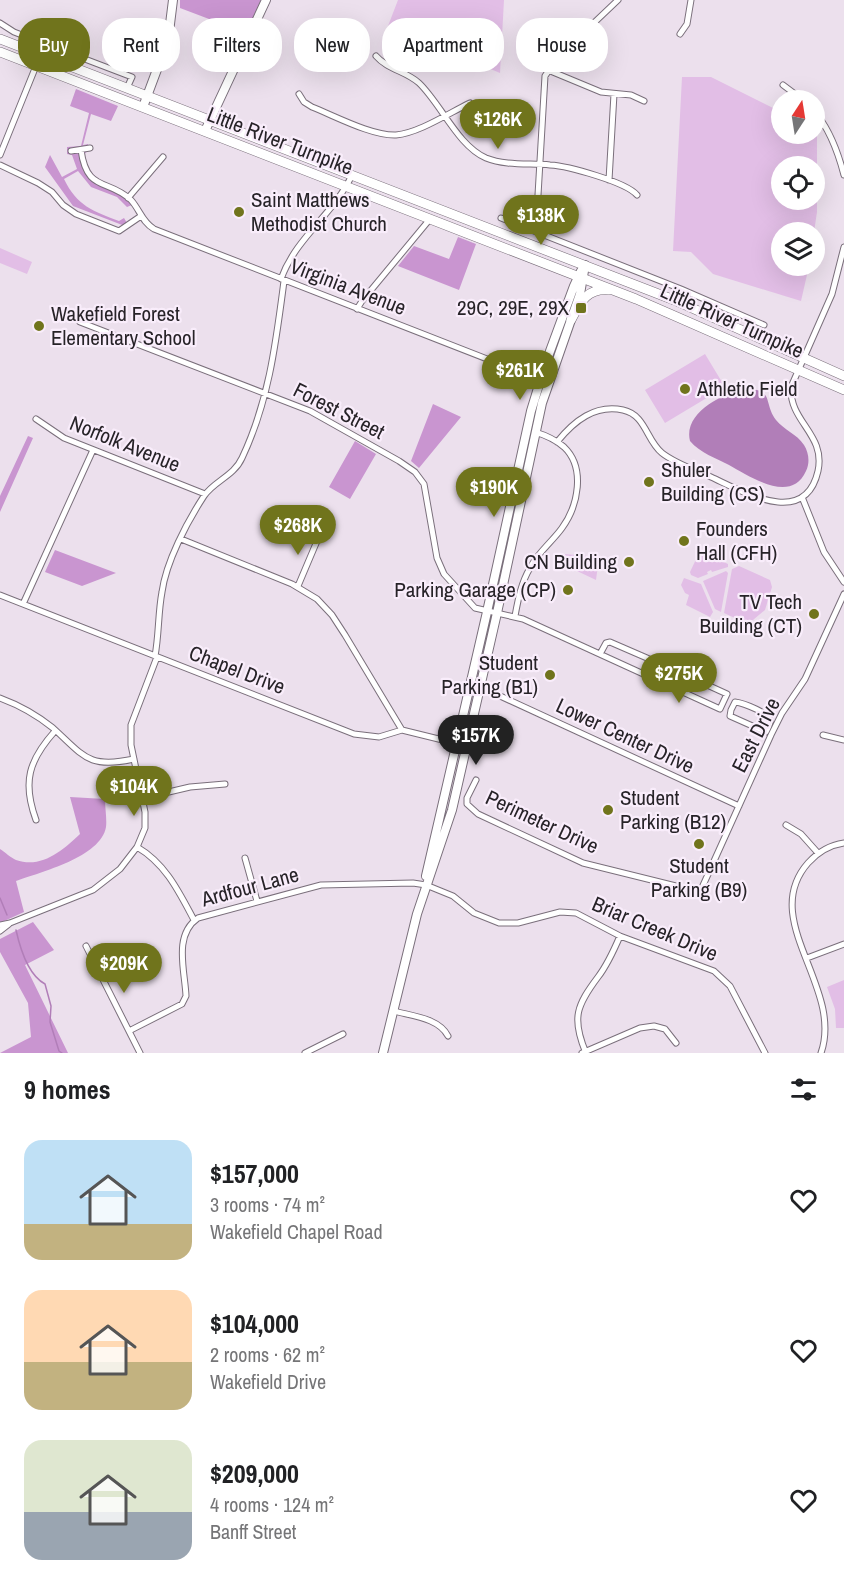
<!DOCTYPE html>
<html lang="en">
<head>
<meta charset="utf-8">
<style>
	:root { --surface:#fff; --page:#f2f2f2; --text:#202124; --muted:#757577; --accent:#70741c }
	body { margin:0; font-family:"Archivo Narrow",sans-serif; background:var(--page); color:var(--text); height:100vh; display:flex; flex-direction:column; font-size:22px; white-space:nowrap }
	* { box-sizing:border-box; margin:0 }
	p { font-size:20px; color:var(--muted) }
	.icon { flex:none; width:33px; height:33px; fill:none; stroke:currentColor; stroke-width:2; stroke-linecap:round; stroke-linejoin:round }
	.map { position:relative; height:1053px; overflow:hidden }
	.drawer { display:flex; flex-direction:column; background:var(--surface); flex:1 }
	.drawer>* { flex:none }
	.banner { position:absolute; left:18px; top:18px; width:808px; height:54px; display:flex; gap:12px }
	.needle { width:39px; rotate:12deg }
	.controls { position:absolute; left:771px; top:90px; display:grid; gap:12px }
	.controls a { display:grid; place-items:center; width:54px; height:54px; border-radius:50%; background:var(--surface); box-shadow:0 6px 24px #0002; font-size:30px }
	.price { position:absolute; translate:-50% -51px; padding:0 14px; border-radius:21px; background:var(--accent); color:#fff; font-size:20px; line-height:39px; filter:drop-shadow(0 2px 3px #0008) }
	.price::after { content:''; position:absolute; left:50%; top:36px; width:18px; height:14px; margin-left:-9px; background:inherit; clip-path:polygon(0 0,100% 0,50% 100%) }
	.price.active { background:#222; color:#fff }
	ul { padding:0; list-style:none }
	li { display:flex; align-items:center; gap:18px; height:150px; padding:0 24px }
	li span { display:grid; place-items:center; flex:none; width:168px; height:120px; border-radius:18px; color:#555 }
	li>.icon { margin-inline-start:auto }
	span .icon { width:72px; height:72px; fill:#fffc; stroke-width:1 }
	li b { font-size:26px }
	h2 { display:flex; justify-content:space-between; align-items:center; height:72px; padding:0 24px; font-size:26px }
	.chip { padding:0 21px; border-radius:24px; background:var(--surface); box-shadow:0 6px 24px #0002; font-size:21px; line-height:54px }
	.chip.active { background:var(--accent); color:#fff }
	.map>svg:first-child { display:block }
</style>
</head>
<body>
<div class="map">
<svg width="844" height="1053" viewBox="0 0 844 1053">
	<rect width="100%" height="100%" fill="#ece0ed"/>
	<path fill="#e2bee6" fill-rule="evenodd" d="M398 0H504L500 73 388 26Z
		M682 77H711L781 112 782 134H814L815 128 817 129V212L814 232H782V266H809L801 301 713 274 691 252 673 251ZM782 166H814V200H782Z
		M0 248 32 262 27 274 0 263Z
		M705 354 725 387 665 423 645 390Z
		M700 551 728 564V567L712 572 711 570 707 572 708 574 698 578 691 575 690 572Z
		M564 554 599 557 596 580 558 562 561 556Z
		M739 566 770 580 772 587 765 610 753 620H739L724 613 732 569Z
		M726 571 728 573 721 612 715 609 703 581Z
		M684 578 701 584 713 612 710 617 686 605 689 595 685 593 681 585Z
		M844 980V1028H836L835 1009 827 987Z"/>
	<path fill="#c995d0" d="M180 0H261L246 33 180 8Z
		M76 89 118 106 111 121 91 114 83 145 88 144 89 150 83 155C95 192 115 177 137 203L127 207 117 197 91 187 78 171 64 179C77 206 93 211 119 221L124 218 130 228 73 206 45 167 50 155 62 177 77 169 72 155 67 154V147L81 146 89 113 70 106Z
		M458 237 476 244 459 290 398 266 414 246 449 259Z
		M433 404 461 417 419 468 411 461Z
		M28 436 33 438 0 512V496Z
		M355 441 376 454 350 499 329 487Z
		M55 550 116 573 82 586 45 572Z
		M70 797 105 799C105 808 107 819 106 827 101 857 41 872 16 881L24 912 0 923V849C5 852 11 858 16 860 42 869 63 850 80 834Z
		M33 922 54 950 25 965 68 1053H0L31 1037 28 1003 0 952V939Z"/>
	<path fill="#b17eb8" d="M744 389C775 388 763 403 776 420 784 430 797 434 804 445 809 453 810 463 806 471 791 505 749 476 729 465 716 458 700 453 690 441 683 413 722 394 744 389Z"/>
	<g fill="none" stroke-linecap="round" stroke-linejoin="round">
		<path stroke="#b17eb8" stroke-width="1.5" d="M0 898 7 915
			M16 930C20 948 28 975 45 984L51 1006 50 1022 59 1051 62 1053"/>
		<defs>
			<path id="street" d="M0 23 14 32 132 77 127 88
				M680 34 687 24 691 0
				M376 56C388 70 406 71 419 83 441 104 458 146 486 158 506 166 530 163 550 165 568 166 626 182 637 195
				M548 70 601 92 631 95 644 101
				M783 85 803 100
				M299 94 304 102 312 107C335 116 372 136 396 135 419 133 449 113 470 103
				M814 111C830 129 838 152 844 175
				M81 150C87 193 108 178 131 200 140 210 142 222 154 229L541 380
				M71 151 90 148
				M0 155 36 66
				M0 165 38 183 52 192 63 205 76 214 119 231 141 216
				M609 180 614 94
				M128 198 163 157
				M501 218 681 289 764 325
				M531 230 537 212 545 76 558 57 618 0
				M281 279C296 237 334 214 352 175
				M357 309 362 301 430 219
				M80 322 310 411 399 461 415 472 424 484 437 558 444 574 475 608 523 619 720 709 727 694 670 668
				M36 419 64 438 205 494
				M557 442C574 421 595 404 623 410 646 415 646 440 662 453 676 464 695 470 711 477 742 491 805 529 818 471 826 434 789 422 791 387L832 294 844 247
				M802 497 824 552 844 582
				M181 539 292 584 317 599 332 615 345 635 402 730
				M298 586 320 534
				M0 595 354 734 379 737 402 730 467 746
				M23 604 93 450
				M515 616C518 600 521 583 530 568 538 552 552 542 562 528 578 506 586 468 564 447 556 440 545 435 535 432
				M600 654 606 643 610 642 670 668 665 679 659 681
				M155 656C159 635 158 613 162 592 166 562 187 522 204 496 214 481 234 476 242 458 269 401 276 342 284 281
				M498 695 739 806
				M0 698C19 705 37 715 53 728 84 756 88 769 134 759
				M735 702C743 703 771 713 770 722 770 724 767 730 766 732L730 716 731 710Z
				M823 735 844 740
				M476 780 467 798V804L478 814 583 863 700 892 771 735 782 713 805 679 844 594
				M143 798 190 787 225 784
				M36 820C22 782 29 760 55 731
				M786 825 801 834 818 853
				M137 847C166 864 179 892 194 920
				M245 858 257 901
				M0 925 10 923 93 890 120 869 137 847 145 828V812L131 745V725L157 657
				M0 931 9 924
				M86 946 140 1053
				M807 958 844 944
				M394 1011C412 1016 439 1018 448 1036
				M129 1031 182 1004 186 996C185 971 173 935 198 918L321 885 413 883 426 885 453 896 474 913 499 923H518L560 912 576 913 620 936 714 971 730 986 765 1053
				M305 1053 343 1034
				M582 1053 640 1028 654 1026 665 1029 676 1043
				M586 1053C571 1018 577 1005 598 977 608 964 614 950 620 936
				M821 1053C844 987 758 920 808 863 818 852 830 845 844 843"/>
			<path id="secondary" d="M143 107 168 40 173 0
				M205 131 266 0
				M426 876 487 612 531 411 546 362 574 286 581 271
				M383 1053 417 914 452 810 497 613 542 403 580 294 585 265"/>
			<path id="primary" d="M0 39 674 300 844 376
				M0 52 636 299 844 390
				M571 320C580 303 586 288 609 290"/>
		</defs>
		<use href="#street" stroke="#7a6f7b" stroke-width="7"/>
		<use href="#secondary" stroke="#7a6f7b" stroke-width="10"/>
		<use href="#primary" stroke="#7a6f7b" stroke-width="10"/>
		<use href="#street" stroke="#fff" stroke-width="5"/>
		<use href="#secondary" stroke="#fff" stroke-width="8"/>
		<use href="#primary" stroke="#fff" stroke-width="9"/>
	</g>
	<g fill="#70741c" stroke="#f9edfb" stroke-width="2">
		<circle cx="239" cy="212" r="6"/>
		<rect x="575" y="302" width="12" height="12" rx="3"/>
		<circle cx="39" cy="326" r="6"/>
		<circle cx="685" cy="389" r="6"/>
		<circle cx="649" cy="482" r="6"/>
		<circle cx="684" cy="541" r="6"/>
		<circle cx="629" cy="562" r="6"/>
		<circle cx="568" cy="590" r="6"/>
		<circle cx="814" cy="614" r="6"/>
		<circle cx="550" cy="675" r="6"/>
		<circle cx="608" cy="810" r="6"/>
		<circle cx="699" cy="844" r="6"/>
	</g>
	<g text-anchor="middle" stroke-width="4.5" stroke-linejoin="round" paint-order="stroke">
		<g font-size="21" fill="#272328" stroke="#f9edfb">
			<text transform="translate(280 141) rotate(21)" y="7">Little River Turnpike</text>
			<text transform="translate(348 287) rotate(21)" y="7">Virginia Avenue</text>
			<text transform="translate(732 321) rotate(24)" y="7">Little River Turnpike</text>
			<text transform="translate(339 411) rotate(27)" y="7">Forest Street</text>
			<text transform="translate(125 444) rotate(22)" y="7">Norfolk Avenue</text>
			<text transform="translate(237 670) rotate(21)" y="7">Chapel Drive</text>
			<text transform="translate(756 735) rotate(-63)" y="7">East Drive</text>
			<text transform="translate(625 736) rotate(25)" y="7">Lower Center Drive</text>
			<text transform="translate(542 822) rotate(25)" y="7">Perimeter Drive</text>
			<text transform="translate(250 887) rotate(-15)" y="7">Ardfour Lane</text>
			<text transform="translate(655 929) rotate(23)" y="7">Briar Creek Drive</text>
		</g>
		<g font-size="21" fill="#272328" stroke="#f9edfb" text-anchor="start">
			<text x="251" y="207">Saint Matthews<tspan x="251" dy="24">Methodist Church</tspan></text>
			<text x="569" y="315" text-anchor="end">29C, 29E, 29X</text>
			<text x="51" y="321">Wakefield Forest<tspan x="51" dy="24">Elementary School</tspan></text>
			<text x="697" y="396">Athletic Field</text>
			<text x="661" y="477">Shuler<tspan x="661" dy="24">Building (CS)</tspan></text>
			<text x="696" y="536">Founders<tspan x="696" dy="24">Hall (CFH)</tspan></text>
			<text x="617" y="569" text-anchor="end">CN Building</text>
			<text x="556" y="597" text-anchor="end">Parking Garage (CP)</text>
			<text x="802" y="609" text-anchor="end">TV Tech<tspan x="802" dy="24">Building (CT)</tspan></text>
			<text x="538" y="670" text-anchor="end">Student<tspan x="538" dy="24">Parking (B1)</tspan></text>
			<text x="620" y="805">Student<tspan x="620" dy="24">Parking (B12)</tspan></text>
			<text x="699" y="873" text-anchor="middle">Student<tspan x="699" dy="24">Parking (B9)</tspan></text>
		</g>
	</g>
</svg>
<div class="controls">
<a><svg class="needle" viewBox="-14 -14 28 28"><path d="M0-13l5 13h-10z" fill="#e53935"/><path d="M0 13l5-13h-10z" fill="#757577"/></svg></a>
<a><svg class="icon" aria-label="locate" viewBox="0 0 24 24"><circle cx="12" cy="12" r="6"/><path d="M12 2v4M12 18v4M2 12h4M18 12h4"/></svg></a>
<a><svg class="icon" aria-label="layers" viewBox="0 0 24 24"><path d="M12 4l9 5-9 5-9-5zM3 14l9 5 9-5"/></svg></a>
</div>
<b class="price" style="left:498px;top:150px">$126K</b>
<b class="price" style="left:541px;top:246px">$138K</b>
<b class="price" style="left:520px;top:401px">$261K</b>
<b class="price" style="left:494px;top:518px">$190K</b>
<b class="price" style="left:298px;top:556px">$268K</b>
<b class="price" style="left:679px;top:704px">$275K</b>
<b class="price active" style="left:476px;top:766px">$157K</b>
<b class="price" style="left:134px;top:817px">$104K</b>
<b class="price" style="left:124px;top:994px">$209K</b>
<div class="banner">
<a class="chip active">Buy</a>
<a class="chip">Rent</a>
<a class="chip">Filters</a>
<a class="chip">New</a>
<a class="chip">Apartment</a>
<a class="chip">House</a>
</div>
</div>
<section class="drawer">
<h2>9 homes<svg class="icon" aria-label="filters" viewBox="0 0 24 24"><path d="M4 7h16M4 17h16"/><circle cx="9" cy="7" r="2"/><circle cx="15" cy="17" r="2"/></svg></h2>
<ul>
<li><span style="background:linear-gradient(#bfe0f5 70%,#c2b280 0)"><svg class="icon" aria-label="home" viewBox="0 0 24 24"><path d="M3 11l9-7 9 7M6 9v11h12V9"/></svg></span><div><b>$157,000</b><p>3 rooms · 74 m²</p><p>Wakefield Chapel Road</p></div><svg class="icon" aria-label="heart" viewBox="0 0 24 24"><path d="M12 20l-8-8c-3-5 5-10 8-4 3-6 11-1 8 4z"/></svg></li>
<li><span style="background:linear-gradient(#ffd9b3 60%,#c2b280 0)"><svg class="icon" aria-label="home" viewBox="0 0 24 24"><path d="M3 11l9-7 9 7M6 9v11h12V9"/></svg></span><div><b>$104,000</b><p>2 rooms · 62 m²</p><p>Wakefield Drive</p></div><svg class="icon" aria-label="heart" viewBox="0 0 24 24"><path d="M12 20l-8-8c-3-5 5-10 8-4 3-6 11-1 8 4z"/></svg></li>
<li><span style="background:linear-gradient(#dfe7d0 60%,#9aa5b1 0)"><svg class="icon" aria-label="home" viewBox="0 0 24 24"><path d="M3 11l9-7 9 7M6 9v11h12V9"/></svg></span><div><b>$209,000</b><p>4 rooms · 124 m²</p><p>Banff Street</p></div><svg class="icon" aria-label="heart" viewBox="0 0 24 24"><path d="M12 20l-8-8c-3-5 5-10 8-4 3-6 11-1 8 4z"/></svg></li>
</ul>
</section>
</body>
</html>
